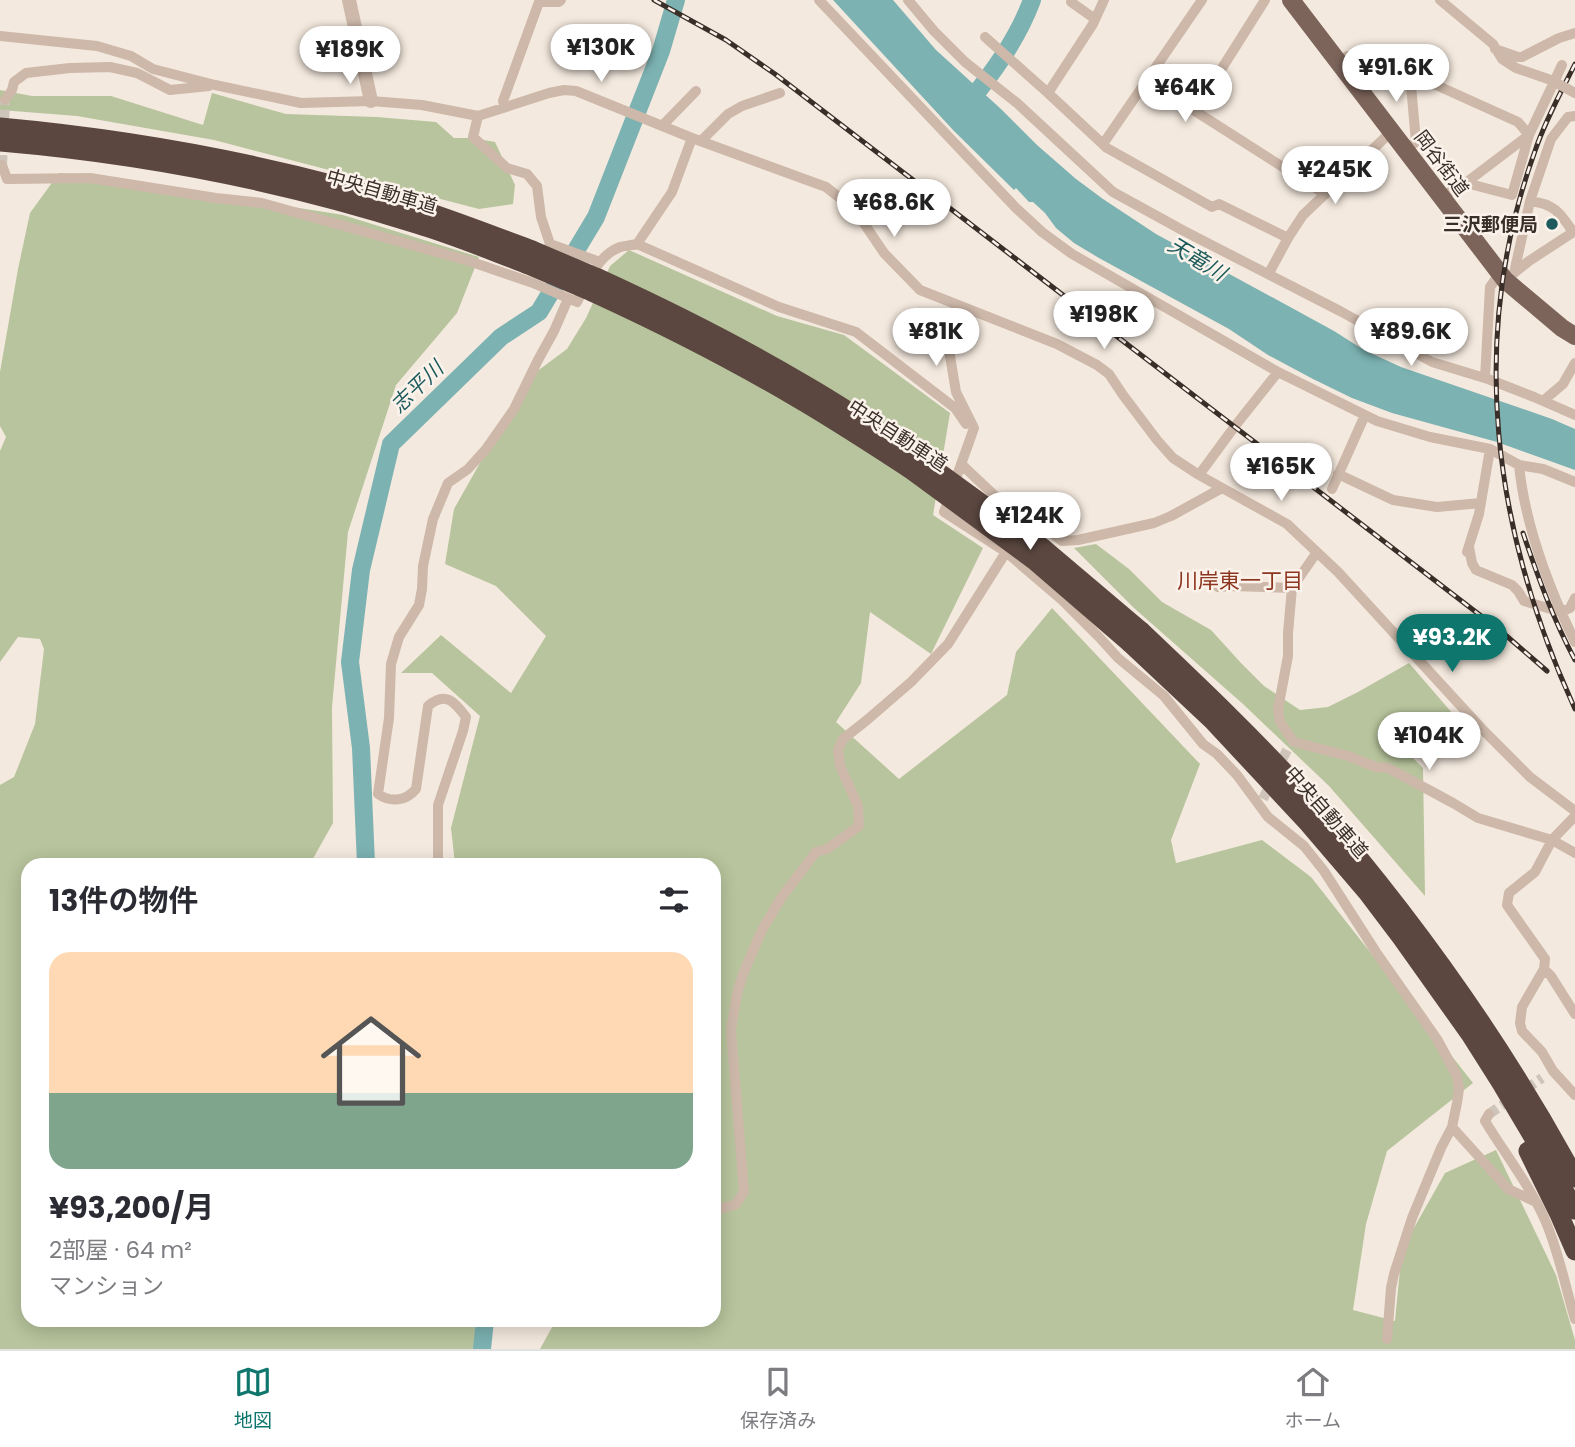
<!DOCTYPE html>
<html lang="ja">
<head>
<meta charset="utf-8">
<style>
	:root { --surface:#fff; --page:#f7f7f7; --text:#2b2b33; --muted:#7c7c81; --line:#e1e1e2; --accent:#0f766e }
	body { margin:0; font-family:Poppins,"Noto Sans JP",sans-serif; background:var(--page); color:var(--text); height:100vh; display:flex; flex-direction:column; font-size:26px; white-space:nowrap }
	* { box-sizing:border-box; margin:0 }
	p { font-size:23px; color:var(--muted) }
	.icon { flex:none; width:38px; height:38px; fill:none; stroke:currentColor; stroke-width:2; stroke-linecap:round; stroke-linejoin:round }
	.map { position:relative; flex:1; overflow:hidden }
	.side { position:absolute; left:21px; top:858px; width:700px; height:469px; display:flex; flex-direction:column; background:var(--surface); border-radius:21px; box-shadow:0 4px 18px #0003 }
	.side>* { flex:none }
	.price { position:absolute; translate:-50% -60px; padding:0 16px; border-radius:24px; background:#fff; color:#222; font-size:23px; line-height:46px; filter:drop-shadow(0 2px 4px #0008) }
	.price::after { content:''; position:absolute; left:50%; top:42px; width:21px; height:16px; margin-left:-10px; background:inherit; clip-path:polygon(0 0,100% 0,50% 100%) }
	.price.on { background:var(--accent); color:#fff }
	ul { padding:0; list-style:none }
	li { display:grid; align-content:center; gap:14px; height:371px; padding:0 28px }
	li span { display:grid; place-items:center; height:217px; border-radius:21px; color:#555 }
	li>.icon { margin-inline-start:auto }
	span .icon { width:126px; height:126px; fill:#fffc; stroke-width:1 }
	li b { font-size:30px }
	h2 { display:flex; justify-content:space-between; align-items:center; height:84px; padding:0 28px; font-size:30px }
	.menu { display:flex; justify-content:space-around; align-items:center; height:98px; border-top:2px solid var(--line); background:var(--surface); font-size:19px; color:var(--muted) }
	.menu a { display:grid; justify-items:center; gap:4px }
	.menu .on { color:var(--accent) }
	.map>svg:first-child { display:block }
</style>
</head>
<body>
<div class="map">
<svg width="1575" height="1349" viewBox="0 0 1575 1349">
	<rect width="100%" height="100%" fill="#f4e9de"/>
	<path fill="#b8c49d" d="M0 90 32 96H111L203 125 212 93 286 114 377 117 436 122 454 138H472L495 142 515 185 513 204 479 209 214 140 77 116 0 110Z
		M59 173 105 177 343 215 479 257 457 313 396 385 348 532 332 707 333 823 310 864H28V1320H475V1349H0V785L14 777 35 724 44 649 40 639 18 637 0 662V451L6 437 0 426V372L18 269 30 213Z
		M629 250 777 316 844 335 950 413 933 515 983 548 931 654 870 612 861 683 836 722 899 779 1007 695 1016 652 1052 608 1200 764 1171 840 1176 863 1262 840 1311 877 1473 1083 1387 1151 1366 1224 1353 1310 1395 1321 1402 1249 1445 1173 1496 1150 1556 1275 1575 1340V1349H540L556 1320H714V864H455L451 828 480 716 432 673H401L441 635 511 693 546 636 496 586 445 564 454 509 528 378 567 349 586 318 610 266Z
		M1096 544 1129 569 1162 602 1211 630 1241 663 1264 686 1300 710 1328 707 1358 692 1409 663 1459 721 1411 756 1423 768 1425 896 1329 786 1243 704 1134 608 1074 548Z"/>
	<path fill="#7cb2b2" d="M833 0H893L936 50 1001 109 1037 145 1076 179 1103 199 1156 234 1334 331 1364 350 1401 367 1552 419 1575 429V470L1497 442 1392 413 1352 398 1313 379 1268 355 1229 329 1099 258 1074 243 1056 228 1045 213 1033 202H1029L1016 188 1014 190 954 131Z"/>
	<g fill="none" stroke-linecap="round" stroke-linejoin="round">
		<path stroke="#7cb2b2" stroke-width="18" d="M966 106C992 74 1017 40 1032 0
			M366 864 361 748 350 662 361 570 391 444 501 337 539 312 596 217 661 51 676 0
			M482 1349 485 1320"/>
		<path stroke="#cfc4ba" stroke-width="10" stroke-dasharray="10 5" stroke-linecap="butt" d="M2 165 5 100
			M1263 799 1287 750
			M1489 1114 1542 1078"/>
		<path stroke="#cdb8a9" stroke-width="10" d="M819 0 1016 208 1042 232 1072 254 1278 372 1377 421 1430 437 1490 449 1519 465 1543 469 1575 482
			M908 0 934 31 965 62 1017 103 1113 192 1184 231 1340 311 1432 362 1488 379 1534 397 1575 415
			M1104 0 1093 24 1048 93 1107 148 1212 207 1219 204 1288 238
			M1265 0 1195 111 1325 194
			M1440 0 1493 44 1502 59 1516 68 1551 80
			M1071 2 1095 19
			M0 36 97 46 131 56 153 69 215 85 301 103 371 101 422 105 478 116 549 93 564 90 576 91 692 138 826 187 855 210 884 253 920 290 1057 344 1097 365 1109 374 1123 395 1157 440 1173 458 1199 475 1287 524 1338 572 1482 729 1530 777 1575 811
			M985 37 1048 93
			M1495 49 1518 57H1522L1559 38 1575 33
			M1337 62 1348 56 1405 71 1518 122 1529 135 1459 188 1440 196
			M5 100 12 90 14 82 26 73 70 68 110 67 137 73 170 90 209 86
			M505 107 503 101 539 2H559L561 0
			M478 116 473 137 507 168 527 174 537 186 541 217 550 244 544 258
			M662 126 696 91
			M701 141 728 114 742 106 780 93
			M1103 144 1202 0
			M1405 150 1416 142 1411 85 1414 75
			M2 165 7 179 90 178 216 198 262 203 469 261 533 283 577 302C588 282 597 256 620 247 625 246 632 245 637 244L779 307 856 332 955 408 966 424
			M1466 183 1512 195 1529 135 1562 65
			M1530 201 1551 139 1568 117 1575 116
			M550 244 600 262
			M637 244 672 192 692 138
			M1269 273 1288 238 1303 215 1391 132
			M1514 273 1530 201C1555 204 1560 213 1573 232
			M1514 273 1529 261 1575 231
			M957 305 947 338 956 392 974 428 944 512 1006 552 1062 600 1099 637 1118 658 1164 696 1203 744 1217 754 1237 775 1268 817 1304 846 1324 871 1376 952 1437 1039 1457 1076 1459 1089 1457 1103 1452 1127 1441 1148 1412 1218 1394 1274 1391 1288 1387 1339
			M1485 378 1490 287 1500 273
			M1543 401 1563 384 1575 363
			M961 464 995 496 1046 528 1062 541 1078 540 1154 523 1171 516 1222 488
			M1519 465C1525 526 1548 586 1575 642
			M1338 474 1393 500 1437 507 1481 503
			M1199 475 1235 426 1278 372
			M1332 489 1365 415
			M1469 547 1472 563 1476 570 1512 585 1518 591 1524 601 1561 612 1570 608 1575 598
			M1317 552 1292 588 1288 633V656L1278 709 1280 722 1294 742 1348 756 1376 767 1388 768 1453 803 1478 818 1552 840 1575 853
			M1467 552 1479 514 1490 449
			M1218 587 1232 586 1292 588
			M1575 816 1552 840 1535 872 1509 893 1507 905 1545 959 1544 969 1551 976 1575 1014
			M438 864V805L463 731 466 717C454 701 445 691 428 706L416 789C406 801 391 803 378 794L389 718 391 664 399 637 419 605 422 589 423 566 433 519 448 483 468 469 486 449 514 409 538 360 554 331 568 299
			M1544 969 1522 1007 1520 1023 1522 1031 1542 1052 1553 1071 1575 1095
			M1489 1114 1485 1121C1505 1154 1529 1184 1545 1220 1559 1252 1565 1286 1575 1319
			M1452 1127 1508 1189 1536 1202
			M714 1210 735 1205 744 1192 731 1030 737 994 743 974 762 930 781 898 816 852 827 849 859 826 858 806 840 766 838 750 843 739 867 720 911 682 948 644 1006 552"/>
		<path stroke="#cdb8a9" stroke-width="14" d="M349 0 371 101"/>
		<path stroke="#7c645a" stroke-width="18" d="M1291 0 1505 280 1562 328 1575 336"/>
		<path stroke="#5b4740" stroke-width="19" d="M0 127C143 140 285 167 422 210 459 222 495 236 532 250
			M0 142C141 154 281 181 416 224 453 235 489 250 526 264
			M598 278C668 310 736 344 802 383 842 406 881 432 919 458
			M592 292C662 324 731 359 797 398 835 420 873 445 910 469
			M1141 631C1199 686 1257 741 1310 800 1411 916 1502 1043 1575 1178
			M1130 643 1212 720 1308 823 1367 892 1401 937 1470 1034 1501 1083 1555 1174 1575 1210
			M1528 1151 1559 1214 1575 1251"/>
		<defs>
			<path id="rail" d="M654 0 726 40 775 74 1502 632 1547 671
				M1575 64C1561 92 1545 121 1535 151 1467 339 1493 530 1575 709
				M1523 533C1538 577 1553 619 1575 660"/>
		</defs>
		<use href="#rail" stroke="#3a2e29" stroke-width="5"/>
		<use href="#rail" stroke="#fbf3eb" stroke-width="2.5" stroke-dasharray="8" stroke-linecap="butt"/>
		<path stroke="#cdb8a9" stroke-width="10" d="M1551 80 1575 93"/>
		<path stroke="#5b4740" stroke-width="19" d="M532 250 598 278
			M526 264 592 292
			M919 458 1043 548 1141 631
			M910 469 1035 561 1130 643"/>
	</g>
	<circle fill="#1d5b5d" stroke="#fbf3eb" stroke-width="2.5" cx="1552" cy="224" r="7"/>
	<g text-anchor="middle" stroke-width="5" stroke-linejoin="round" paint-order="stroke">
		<g font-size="19" fill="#3a2e29" stroke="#fbf3eb">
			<text transform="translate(1442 163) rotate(53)" y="7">岡谷街道</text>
			<text transform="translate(382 191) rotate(16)" y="7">中央自動車道</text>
			<text transform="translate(898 435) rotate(33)" y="7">中央自動車道</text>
			<text transform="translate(1327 812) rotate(49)" y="7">中央自動車道</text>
		</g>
		<g font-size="19" font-weight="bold" fill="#3a2e29" stroke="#fbf3eb" text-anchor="end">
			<text x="1538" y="231">三沢郵便局</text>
		</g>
		<g font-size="21" font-style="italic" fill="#1d5b5d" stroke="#fbf3eb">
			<text transform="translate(1197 259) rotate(31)" y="7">天竜川</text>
			<text transform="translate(417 387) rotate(-44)" y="7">志平川</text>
		</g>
		<g font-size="21" fill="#8c351f" stroke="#fbf3eb">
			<text x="1240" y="588">川岸東一丁目</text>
		</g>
	</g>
</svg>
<b class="price" style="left:601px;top:84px">¥130K</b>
<b class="price" style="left:350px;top:86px">¥189K</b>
<b class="price" style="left:1396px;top:104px">¥91.6K</b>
<b class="price" style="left:1185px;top:124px">¥64K</b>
<b class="price" style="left:1335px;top:206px">¥245K</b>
<b class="price" style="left:894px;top:239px">¥68.6K</b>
<b class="price" style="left:1104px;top:351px">¥198K</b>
<b class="price" style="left:936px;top:368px">¥81K</b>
<b class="price" style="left:1411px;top:368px">¥89.6K</b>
<b class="price" style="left:1281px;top:503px">¥165K</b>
<b class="price" style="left:1030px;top:552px">¥124K</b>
<b class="price on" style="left:1452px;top:674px">¥93.2K</b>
<b class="price" style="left:1429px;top:772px">¥104K</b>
<section class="side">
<h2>13件の物件<svg class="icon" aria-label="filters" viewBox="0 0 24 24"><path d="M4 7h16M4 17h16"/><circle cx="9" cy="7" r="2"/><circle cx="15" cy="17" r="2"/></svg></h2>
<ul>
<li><span style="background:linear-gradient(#ffd9b3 65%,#7fa58c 0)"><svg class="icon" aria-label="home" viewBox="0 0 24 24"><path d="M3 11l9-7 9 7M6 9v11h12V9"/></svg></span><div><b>¥93,200/月</b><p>2部屋 · 64 m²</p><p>マンション</p></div></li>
</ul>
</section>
</div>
<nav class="menu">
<a class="on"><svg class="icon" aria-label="map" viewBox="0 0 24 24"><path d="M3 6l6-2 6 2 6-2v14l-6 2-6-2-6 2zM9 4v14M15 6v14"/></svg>地図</a>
<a><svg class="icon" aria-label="saved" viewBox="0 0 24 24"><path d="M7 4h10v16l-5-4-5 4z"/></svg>保存済み</a>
<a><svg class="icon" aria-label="home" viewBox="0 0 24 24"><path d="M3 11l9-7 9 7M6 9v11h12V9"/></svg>ホーム</a>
</nav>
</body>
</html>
